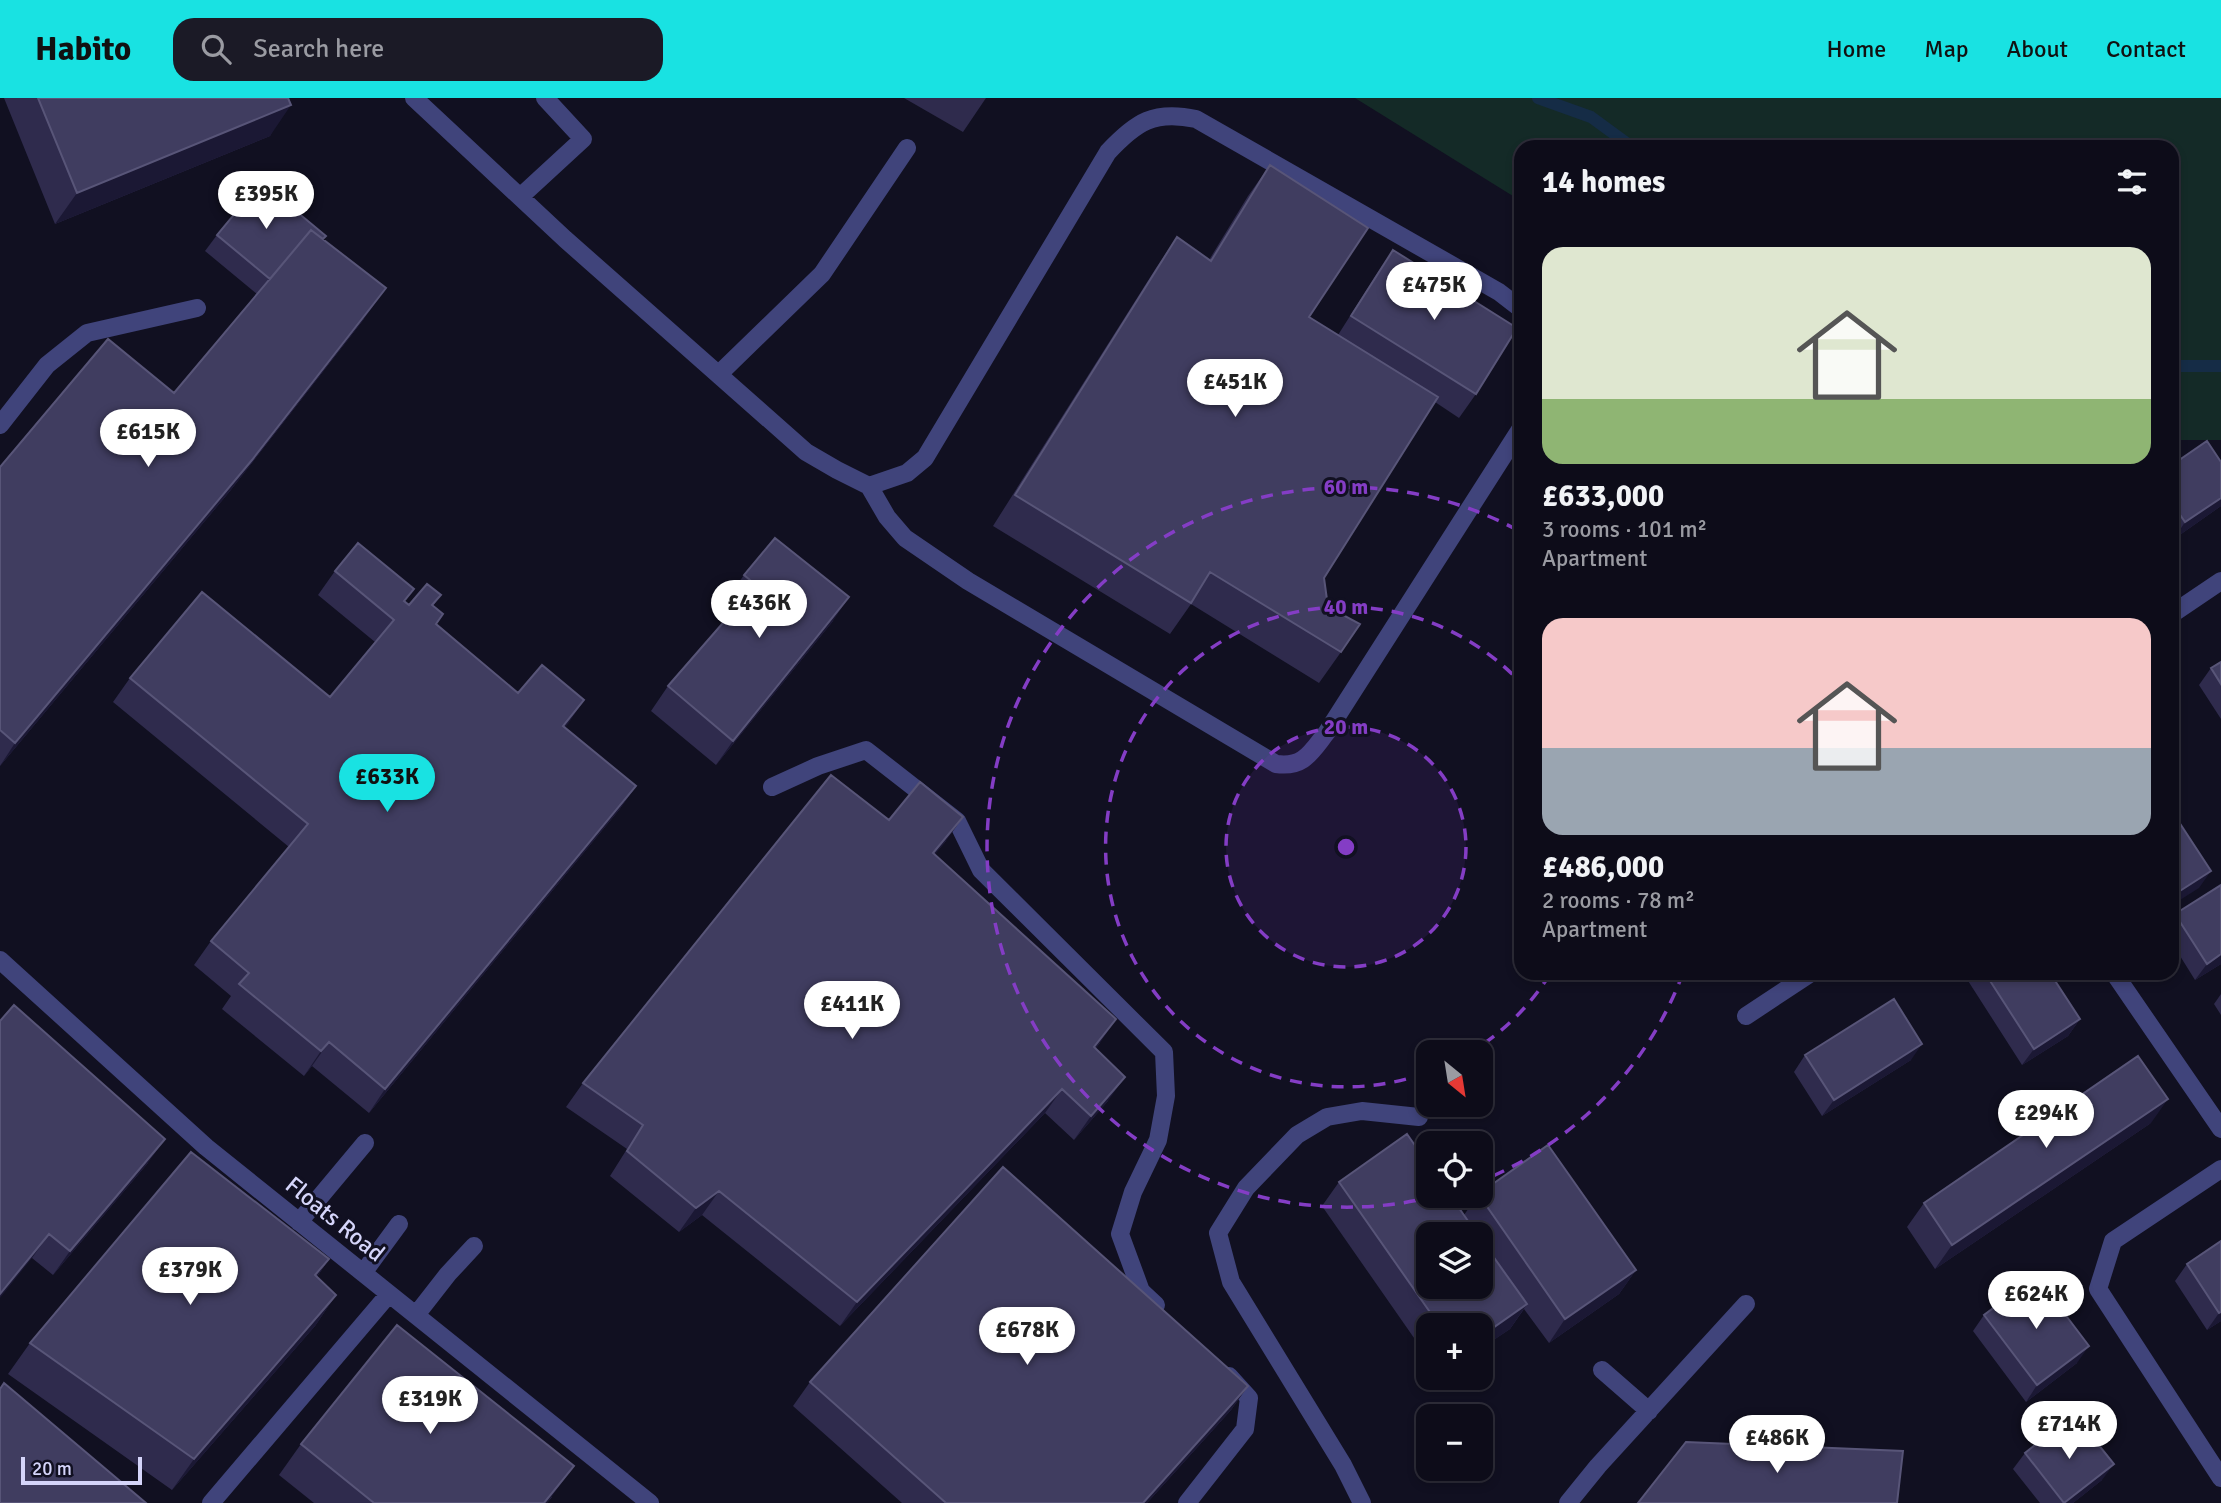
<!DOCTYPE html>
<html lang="en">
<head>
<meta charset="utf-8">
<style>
	:root { --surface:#0d0c19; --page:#1b1a26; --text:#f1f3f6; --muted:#9a9ba2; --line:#2d2c38; --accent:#19e2e2 }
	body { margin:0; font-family:Signika,sans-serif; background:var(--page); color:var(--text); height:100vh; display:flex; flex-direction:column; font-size:26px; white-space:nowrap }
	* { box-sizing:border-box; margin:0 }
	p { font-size:23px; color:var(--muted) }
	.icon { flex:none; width:38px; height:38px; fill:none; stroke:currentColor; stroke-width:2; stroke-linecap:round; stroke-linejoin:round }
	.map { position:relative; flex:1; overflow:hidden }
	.drawer { position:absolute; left:1514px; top:42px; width:665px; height:840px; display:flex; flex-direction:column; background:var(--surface); border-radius:21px; box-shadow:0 4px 10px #0003,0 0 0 2px var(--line) }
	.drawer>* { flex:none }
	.needle { width:46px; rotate:150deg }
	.controls { position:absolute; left:1416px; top:942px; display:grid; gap:14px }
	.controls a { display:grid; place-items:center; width:77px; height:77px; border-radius:14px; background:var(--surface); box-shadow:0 4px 10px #0003,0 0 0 2px var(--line); font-size:35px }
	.scale { position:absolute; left:21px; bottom:18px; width:121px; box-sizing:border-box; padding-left:7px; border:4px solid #d5d5fa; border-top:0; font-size:19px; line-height:24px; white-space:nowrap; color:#d5d5fa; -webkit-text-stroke:5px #111021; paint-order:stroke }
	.price { position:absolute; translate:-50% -60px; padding:0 16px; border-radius:24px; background:#fff; color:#222; font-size:23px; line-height:46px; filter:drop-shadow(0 2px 4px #0008) }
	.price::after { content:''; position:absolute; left:50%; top:42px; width:21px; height:16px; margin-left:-10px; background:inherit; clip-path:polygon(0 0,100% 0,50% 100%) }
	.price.current { background:var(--accent); color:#111 }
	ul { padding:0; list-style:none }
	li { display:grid; align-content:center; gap:14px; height:371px; padding:0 28px }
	li span { display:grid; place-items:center; height:217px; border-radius:21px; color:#555 }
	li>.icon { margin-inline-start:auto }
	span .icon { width:126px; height:126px; fill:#fffc; stroke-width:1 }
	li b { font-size:30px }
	h2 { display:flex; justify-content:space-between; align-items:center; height:84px; padding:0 28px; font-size:30px }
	header { display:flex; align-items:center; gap:42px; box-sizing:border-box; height:98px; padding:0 35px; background:var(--accent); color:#111 }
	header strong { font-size:33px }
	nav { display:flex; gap:38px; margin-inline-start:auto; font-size:24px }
	.search { width:490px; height:63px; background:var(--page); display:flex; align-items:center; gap:18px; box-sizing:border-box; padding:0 24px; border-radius:21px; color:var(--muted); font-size:26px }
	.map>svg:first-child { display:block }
</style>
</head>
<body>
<header>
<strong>Habito</strong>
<div class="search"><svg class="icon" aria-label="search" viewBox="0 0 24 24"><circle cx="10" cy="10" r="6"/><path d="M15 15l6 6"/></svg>Search here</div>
<nav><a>Home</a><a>Map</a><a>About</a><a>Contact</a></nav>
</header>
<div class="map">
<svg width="2221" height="1405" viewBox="0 0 2221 1405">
	<rect width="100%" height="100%" fill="#111021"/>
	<path fill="#142a27" d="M1355 0H2221V342H2172V49H1521V103Z"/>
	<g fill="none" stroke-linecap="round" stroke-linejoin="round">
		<path stroke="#152c46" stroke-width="12" d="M1538 0 1591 19 1632 49
			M2172 268H2221"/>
		<path stroke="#40447b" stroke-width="18" d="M414 0 565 141 806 354 837 372 869 388 887 419 905 440 968 483 1276 666C1304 670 1311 654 1327 634L1521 330
			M520 99 583 41 545 0
			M719 276 822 176 907 50
			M0 327 47 267 87 235 197 210
			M869 388 907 375 925 360 1108 54C1136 24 1154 12 1196 21L1499 194 1521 211
			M2172 516 2221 483
			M772 689 818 668 866 652 957 723 981 772 1164 954 1166 998 1158 1042 1133 1094 1120 1136 1141 1193 1156 1207
			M0 862 206 1049 650 1405
			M2114 875 2221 1031
			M1746 918 1811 875
			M2221 1071 2113 1143 2098 1191 2221 1380
			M299 1124 365 1045
			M363 1175 399 1126
			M416 1217 448 1176 474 1148
			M1602 1272 1649 1313
			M211 1405 389 1196
			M1187 1405 1245 1331 1249 1300 1229 1278
			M1362 1405 1343 1367 1231 1184 1218 1135 1246 1090 1297 1037 1327 1019 1362 1013 1419 1019
			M1568 1405 1598 1368 1746 1206"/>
	</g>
	<path fill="#2f2b4d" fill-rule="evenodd" d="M4 0H288L270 38 55 126Z
		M904 0H986L963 34Z
		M1270 67 1309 219 1338 237 1376 177 1393 152 1476 296 1459 320 1435 304 1324 480 1328 509 1341 554 1319 585 1191 506 1170 536 993 428 1156 170 1177 139 1209 162 1248 98Z
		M217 137 323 142 364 221 230 393 0 668V369L174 295 257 196 205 153Z
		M2172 367 2221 408 2174 441 2172 438Z
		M335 473 405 503 409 507 441 497 433 508 443 516 436 527 518 595 565 629 636 688 619 712 369 1015 312 968 304 978 222 911 231 898 194 867 211 843 289 749 113 604 130 580 330 599 375 544 318 497Z
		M744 477 833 523 716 667 651 613 668 588 737 509 727 501Z
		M2221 564V621L2199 587 2211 570Z
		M889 722 946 743 934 757 1100 945 1096 950 1108 1003 1074 1042 1045 1015 840 1228 702 1117 679 1134 610 1078 627 1051 566 1009 583 985Z
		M2175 816 2221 866 2195 882 2172 845V821Z
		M1963 875H2050L2080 921 2068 938 2022 967Z
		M2221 896V917L2214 906Z
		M0 923 148 1065 53 1177 32 1160Z
		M1805 957 1911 962 1822 1018 1794 974Z
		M2151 1025 1935 1171 1907 1129 1924 1105Z
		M1339 1084 1464 1117 1478 1097H1480L1636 1172 1619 1196 1549 1245 1524 1211 1510 1231 1480 1251V1227H1428V1260L1322 1108ZM1428 1136H1480V1188Z
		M2221 1143V1223L2207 1232 2175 1183 2187 1166Z
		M329 1161 317 1179 336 1197 315 1228 172 1392 8 1276 30 1245Z
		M1984 1217 2077 1265 2026 1304 1973 1233Z
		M810 1284 1248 1288 1231 1312 1147 1405H902L793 1308Z
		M301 1346 552 1399 547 1405H314L279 1377Z
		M2025 1355 2102 1382 2073 1405H2040L2013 1371Z"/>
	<path fill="#1b1834" d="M291 7 270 38 55 126 77 95Z
		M386 190 364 221 230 393 0 668 15 645Z
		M2221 400V408L2174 441 2185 424Z
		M849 499 833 523 716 667 733 643Z
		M584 602 568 626 546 652 563 628Z
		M636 688 619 712 369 1015 385 991Z
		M963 719 946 743 916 779 933 755Z
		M2211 773 2199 790 2172 807V798Z
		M2221 856V866L2195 882 2207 866Z
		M1116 921 1100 945 1077 973 1094 949Z
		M2080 921 2068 938 2022 967 2034 951Z
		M329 944 312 968 304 978 321 953Z
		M1922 946 1911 962 1822 1018 1834 1002Z
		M1125 979 1108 1003 1074 1042 1091 1018Z
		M1062 991 1045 1015 840 1228 857 1204Z
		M2168 1001 2151 1025 1935 1171 1952 1147Z
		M165 1041 148 1065 53 1177 70 1153Z
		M719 1093 702 1117 679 1134 696 1110Z
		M49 1136 32 1160 0 1200V1196Z
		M329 1161 308 1192 315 1177Z
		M1636 1172 1619 1196 1549 1245 1565 1221Z
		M336 1197 315 1228 172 1392 194 1361Z
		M1527 1206 1510 1231 1480 1251V1239Z
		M2221 1214V1223L2207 1232 2219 1215Z
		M2089 1248 2077 1265 2026 1304 2037 1287Z
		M1248 1288 1231 1312 1147 1405H1143Z
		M2114 1366 2102 1382 2073 1405H2063Z
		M574 1368 547 1405H544Z"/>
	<path fill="#403d60" stroke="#585578" stroke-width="2" d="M38 0H288L291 7 77 95Z
		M1270 67 1368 130 1309 219 1438 299 1324 480 1328 509 1360 526 1341 554 1210 474 1191 505 1015 397 1177 139 1211 163Z
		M261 84 326 138 323 141 311 132 270 181 217 137Z
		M311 132 386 190 252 362 15 645 0 632V369L108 241 174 295Z
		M1393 152 1517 230 1476 296 1351 218Z
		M2207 343 2221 364V400L2185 424 2172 405V367Z
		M775 440 849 499 733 643 668 588 756 487 744 477Z
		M358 445 414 491 404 503 409 507 427 486 441 497 432 507 443 516 436 526 518 595 542 567 584 602 563 628 636 688 385 991 329 944 321 953 239 886 249 875 211 843 308 726 130 580 202 494 330 599 394 522 335 473Z
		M2221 564V586L2211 570Z
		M831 677 889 722 920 684 963 719 933 755 1116 921 1094 949 1125 979 1091 1018 1062 991 857 1204 719 1093 696 1110 627 1053 643 1027 583 985Z
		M2179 724 2211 773 2172 798V728Z
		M2221 787V856L2207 866 2175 816Z
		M1985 875H2050L2080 921 2034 951Z
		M1894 901 1922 946 1834 1002 1805 957Z
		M14 907 165 1041 70 1153 49 1136 0 1196V923Z
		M2138 958 2168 1001 1952 1147 1924 1105Z
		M1407 1036 1428 1066V1097H1450L1477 1136H1428V1188H1480V1140L1527 1206 1480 1239V1227H1439L1339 1084Z
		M1548 1047 1636 1172 1565 1221 1479 1097H1480V1095Z
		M191 1054 329 1161 315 1177 336 1197 194 1361 30 1245Z
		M1003 1069 1248 1288 1143 1405H946L810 1284Z
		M2221 1143V1214L2219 1215 2187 1166Z
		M2036 1178 2089 1248 2037 1287 1984 1217Z
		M397 1227 574 1368 544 1405H374L301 1346Z
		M4 1285 146 1405H0V1291Z
		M2061 1326 2072 1340 2085 1330 2114 1366 2064 1405 2025 1355Z
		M1686 1344 1903 1353 1897 1405H1638Z"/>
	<circle cx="1346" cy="749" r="120" fill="#843dc5" fill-opacity=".12"/>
	<g fill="none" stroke="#843dc5" stroke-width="3.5" stroke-dasharray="12 9">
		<circle cx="1346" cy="749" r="120"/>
		<path d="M1550 876A240 240 0 0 1 1471 954M1426 975A240 240 0 1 1 1520 584"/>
		<path d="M1683 875A360 360 0 0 1 1481 1083M1436 1098A360 360 0 1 1 1521 434"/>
	</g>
	<g text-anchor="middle" stroke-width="6" stroke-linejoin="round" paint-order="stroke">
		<g font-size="24" fill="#d5d5fa" stroke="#111021">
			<text transform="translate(335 1121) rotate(39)" y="8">Floats Road</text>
		</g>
	</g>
	<circle cx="1346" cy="749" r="10" fill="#843dc5" stroke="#111021" stroke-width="3.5"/>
	<g font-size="21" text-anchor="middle" font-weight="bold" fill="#843dc5" stroke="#111021" stroke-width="6" stroke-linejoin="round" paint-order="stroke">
		<text x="1346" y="396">60 m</text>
		<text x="1346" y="516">40 m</text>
		<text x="1346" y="636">20 m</text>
	</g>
</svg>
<div class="controls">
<a><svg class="needle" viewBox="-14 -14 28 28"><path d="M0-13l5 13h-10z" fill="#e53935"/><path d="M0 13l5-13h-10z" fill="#9a9ba2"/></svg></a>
<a><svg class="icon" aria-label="locate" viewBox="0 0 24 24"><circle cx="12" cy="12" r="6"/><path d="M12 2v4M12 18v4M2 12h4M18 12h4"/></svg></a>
<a><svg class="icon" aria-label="layers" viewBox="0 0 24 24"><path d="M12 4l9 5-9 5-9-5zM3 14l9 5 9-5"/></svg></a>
<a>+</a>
<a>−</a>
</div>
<div class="scale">20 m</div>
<b class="price" style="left:266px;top:133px">£395K</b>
<b class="price" style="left:1434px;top:224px">£475K</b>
<b class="price" style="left:1235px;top:321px">£451K</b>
<b class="price" style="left:148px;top:371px">£615K</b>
<b class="price" style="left:759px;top:542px">£436K</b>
<b class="price current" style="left:387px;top:716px">£633K</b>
<b class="price" style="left:852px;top:943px">£411K</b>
<b class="price" style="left:2046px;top:1052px">£294K</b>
<b class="price" style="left:190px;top:1209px">£379K</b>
<b class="price" style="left:2036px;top:1233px">£624K</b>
<b class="price" style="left:1027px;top:1269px">£678K</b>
<b class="price" style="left:430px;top:1338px">£319K</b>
<b class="price" style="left:2069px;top:1363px">£714K</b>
<b class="price" style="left:1777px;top:1377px">£486K</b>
<section class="drawer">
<h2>14 homes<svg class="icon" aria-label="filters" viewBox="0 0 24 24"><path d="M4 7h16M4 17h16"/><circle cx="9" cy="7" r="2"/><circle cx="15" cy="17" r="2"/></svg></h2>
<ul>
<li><span style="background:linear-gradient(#dfe7d0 70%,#8fb573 0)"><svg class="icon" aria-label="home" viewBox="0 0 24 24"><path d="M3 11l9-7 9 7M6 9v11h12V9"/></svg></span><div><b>£633,000</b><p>3 rooms · 101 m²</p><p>Apartment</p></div></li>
<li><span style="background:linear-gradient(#f6c9c9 60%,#9aa5b1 0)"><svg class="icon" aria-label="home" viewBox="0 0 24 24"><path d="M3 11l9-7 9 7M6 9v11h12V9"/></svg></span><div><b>£486,000</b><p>2 rooms · 78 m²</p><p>Apartment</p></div></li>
</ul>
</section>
</div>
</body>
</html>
